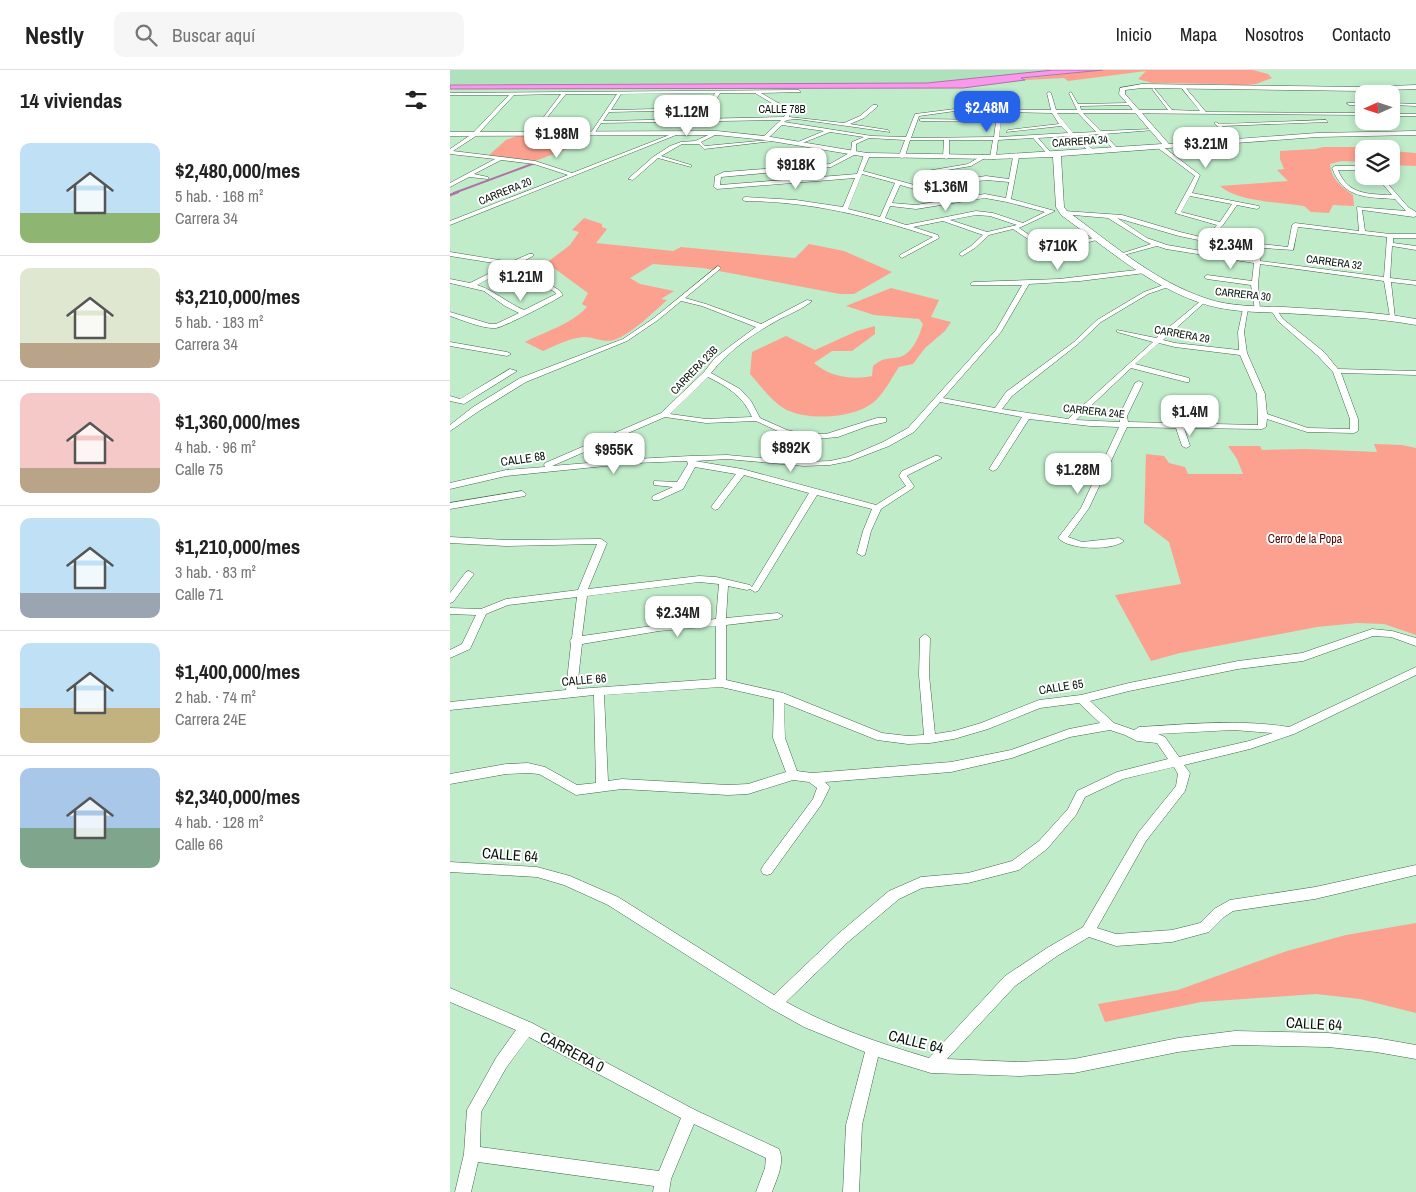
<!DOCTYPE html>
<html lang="es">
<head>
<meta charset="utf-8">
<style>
	:root { --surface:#fff; --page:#f6f6f6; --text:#222; --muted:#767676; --line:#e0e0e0; --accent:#2563eb }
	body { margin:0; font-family:"Archivo Narrow",sans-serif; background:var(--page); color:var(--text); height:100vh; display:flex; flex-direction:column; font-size:19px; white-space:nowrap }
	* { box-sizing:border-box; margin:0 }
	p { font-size:16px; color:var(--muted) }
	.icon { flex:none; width:28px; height:28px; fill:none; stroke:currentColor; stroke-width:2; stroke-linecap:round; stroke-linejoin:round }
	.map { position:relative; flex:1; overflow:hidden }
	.panel { display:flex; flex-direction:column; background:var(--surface); width:450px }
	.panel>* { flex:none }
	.needle { width:32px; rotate:267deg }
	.buttons { position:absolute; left:905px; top:15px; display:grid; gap:10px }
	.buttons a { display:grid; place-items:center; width:45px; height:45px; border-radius:10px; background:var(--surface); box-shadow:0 2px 8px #0003; font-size:25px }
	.price { position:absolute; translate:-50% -42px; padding:0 11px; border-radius:10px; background:#fff; color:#222; font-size:16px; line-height:32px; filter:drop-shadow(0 1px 2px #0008) }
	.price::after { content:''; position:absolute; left:50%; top:30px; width:15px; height:11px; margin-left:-8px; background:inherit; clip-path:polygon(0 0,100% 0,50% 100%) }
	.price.selected { background:var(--accent); color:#fff }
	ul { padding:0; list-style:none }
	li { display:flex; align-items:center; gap:15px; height:125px; padding:0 20px }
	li+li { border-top:1px solid var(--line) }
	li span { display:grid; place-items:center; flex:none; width:140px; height:100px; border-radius:10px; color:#555 }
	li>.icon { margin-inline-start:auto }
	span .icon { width:60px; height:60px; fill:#fffc; stroke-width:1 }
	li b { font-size:21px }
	h2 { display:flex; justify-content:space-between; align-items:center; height:60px; padding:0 20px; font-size:21px }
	header { display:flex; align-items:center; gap:30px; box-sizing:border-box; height:70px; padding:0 25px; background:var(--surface); border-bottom:1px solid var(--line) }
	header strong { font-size:24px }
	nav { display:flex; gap:28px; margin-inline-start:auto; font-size:18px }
	.search { width:350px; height:45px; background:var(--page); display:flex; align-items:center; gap:12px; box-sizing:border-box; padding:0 18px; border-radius:10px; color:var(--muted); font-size:19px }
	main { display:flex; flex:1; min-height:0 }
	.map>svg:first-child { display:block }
</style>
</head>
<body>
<header>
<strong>Nestly</strong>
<div class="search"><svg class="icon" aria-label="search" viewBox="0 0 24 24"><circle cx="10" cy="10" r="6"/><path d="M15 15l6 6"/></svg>Buscar aquí</div>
<nav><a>Inicio</a><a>Mapa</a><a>Nosotros</a><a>Contacto</a></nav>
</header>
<main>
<section class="panel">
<h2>14 viviendas<svg class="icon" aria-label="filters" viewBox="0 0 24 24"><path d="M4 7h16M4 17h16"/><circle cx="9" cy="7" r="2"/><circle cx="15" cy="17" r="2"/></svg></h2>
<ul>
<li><span style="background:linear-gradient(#bfe0f5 70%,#8fb573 0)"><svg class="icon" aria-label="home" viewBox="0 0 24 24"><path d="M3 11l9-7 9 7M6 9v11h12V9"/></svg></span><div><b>$2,480,000/mes</b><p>5 hab. · 168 m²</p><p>Carrera 34</p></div></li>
<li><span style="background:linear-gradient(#dfe7d0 75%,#b9a48a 0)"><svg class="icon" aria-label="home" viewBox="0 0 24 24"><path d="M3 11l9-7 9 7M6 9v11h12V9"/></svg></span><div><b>$3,210,000/mes</b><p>5 hab. · 183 m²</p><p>Carrera 34</p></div></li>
<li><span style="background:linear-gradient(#f6c9c9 75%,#b9a48a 0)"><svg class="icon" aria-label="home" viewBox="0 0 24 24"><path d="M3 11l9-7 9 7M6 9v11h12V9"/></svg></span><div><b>$1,360,000/mes</b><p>4 hab. · 96 m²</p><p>Calle 75</p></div></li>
<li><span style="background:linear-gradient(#bfe0f5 75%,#9aa5b1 0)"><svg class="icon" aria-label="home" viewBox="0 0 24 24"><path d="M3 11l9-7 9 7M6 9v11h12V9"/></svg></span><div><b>$1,210,000/mes</b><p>3 hab. · 83 m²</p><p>Calle 71</p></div></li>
<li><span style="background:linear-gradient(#bfe0f5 65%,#c2b280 0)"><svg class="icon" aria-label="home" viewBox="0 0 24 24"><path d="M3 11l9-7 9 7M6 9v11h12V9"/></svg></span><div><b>$1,400,000/mes</b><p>2 hab. · 74 m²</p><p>Carrera 24E</p></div></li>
<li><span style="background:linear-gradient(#a9c7e8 60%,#7fa58c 0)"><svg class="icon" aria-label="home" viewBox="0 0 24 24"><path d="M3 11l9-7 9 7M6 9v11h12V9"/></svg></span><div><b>$2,340,000/mes</b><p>4 hab. · 128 m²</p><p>Calle 66</p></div></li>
</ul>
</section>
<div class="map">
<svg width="966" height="1122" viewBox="0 0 966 1122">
	<rect width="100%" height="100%" fill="#c0ecca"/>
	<path fill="#afe2bc" d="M0 0H603L477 13 0 14Z"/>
	<path fill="#fca18f" d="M653 0H803L818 4 822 8 806 14 797 15 798 17 774 14 702 13 688 9 696 1 618 11 614 8 575 10 570 9Z
		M67 66H112L129 69 130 71 122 76 123 77 85 91 39 85 56 70Z
		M873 77H906L914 82V92L891 91 880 94C881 109 891 116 903 125L904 136 883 135 879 143 861 142 854 136C830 132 788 132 770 116L838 111 827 100 834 99 830 89V81L865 79Z
		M941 81 966 83V96L941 95Z
		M134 148 152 154V157L157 159 146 173 223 181 231 177 345 188 359 174 394 181 442 202 404 224H390L253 198 203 194 180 208 190 214 224 221 211 229 217 230C204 242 180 265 164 270 153 273 144 267 134 267 120 268 106 275 93 281L75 272C96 261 120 255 137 237L132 234 138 223 101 196 95 194 120 175 129 162 122 160Z
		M441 218 489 230 481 247 501 252 495 261 475 278 463 294 449 297C442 307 436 320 427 329 409 348 363 351 339 341 324 335 311 316 300 304L302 282 336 266 365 280 407 261 425 256V264L402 281H382L364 293C380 307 402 310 422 306L423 296C436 286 436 290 450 287 463 283 469 266 473 254L469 249 424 245 396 236Z
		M924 374 952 375 966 378V565L934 554 907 553 867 557 730 583 701 591 665 525 731 514 719 472 694 453 696 384 714 386 719 393 735 397 738 404H793L787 389 778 376H810L812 380 855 379 927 382Z
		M966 853V943L910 929 866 924 751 932 655 952 648 934 728 920 837 881 896 865Z"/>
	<path fill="#fa99ec" stroke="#b071a8" d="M603 0H653L571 8 575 10 513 18 0 19V15L477 13Z"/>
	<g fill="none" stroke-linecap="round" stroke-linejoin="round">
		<path stroke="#b071a8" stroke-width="2" d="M4 123 85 93"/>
		<path stroke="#b071a8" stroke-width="2.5" d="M0 125 8 122"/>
		<defs>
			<path id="street" d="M730 16H734L756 42 914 43V45L633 43 651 61 702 59 704 60 654 64 668 79 666 82 649 64 626 66 645 81 643 84 620 66 588 68 603 85 600 87 583 68 548 70 546 87 543 89 540 87 543 70H499V87L496 89 493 87 494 70H460L455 86 452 88 449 86 455 70 419 68 406 74V84L381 97 271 107 270 115 407 104 414 85 417 83 420 85 413 101 468 116 536 106 559 109 563 87 566 85 569 87 561 129 605 141 569 158 600 179 647 167 650 169 599 183 563 159 539 165 525 178 512 186 509 184 510 183 521 176 533 165 493 151 463 157 488 165 489 168 452 188 449 186 450 185 483 167C417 146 365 132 295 131L292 129 295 127 346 130 393 137 405 108 267 119 264 117 265 106 274 102 380 94 401 82 402 72 414 67 380 62 350 74 348 72 374 61 332 55 317 69H313V67L331 50 151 53 144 64H140L167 24H116L83 65 81 64 111 24 64 25 26 66 3 81 85 91 122 103 227 62 231 63 0 155V151L118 105 84 94 51 90 24 104 38 107V109L19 107 0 117V113L45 89 0 84V79L22 64 59 25H0V23L349 20 351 22 311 23 328 33 343 36 339 47 394 53 410 46 423 35H427V37L414 48 400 54 438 60 440 62 347 49 337 50 334 52 422 66 456 67 465 44 505 39H534L536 40 534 41H505L469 46 461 68 544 67 546 52 471 51 469 50 471 49 546 50 548 41 550 40H601L597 23 599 22 601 23 606 40H627L619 23 621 22 628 34 679 33 681 34 679 35 630 36 631 40H718L702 19 704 18 722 40 750 41ZM265 23 256 40H260L270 23H305L325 35 338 38 334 47 153 51 159 42 207 41 209 40 207 39 161 40 171 24ZM552 42 602 43 609 54 558 60 556 62 611 56 618 63 549 67ZM607 43H628L646 62 623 63ZM412 104 445 113 430 147 398 139ZM536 110 559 112 556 128 535 124 466 135 442 133 450 115 468 120ZM535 128 557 132 595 142 573 153 543 143 526 141 456 155 435 148 440 136 466 139ZM526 145 540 146 567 155 537 162 500 150Z
				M897 33H914V35H899Z
				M941 33 966 34V36L941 35Z
				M941 44H966V46H941Z
				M876 50 878 52 772 56 787 70 785 72 764 53 766 52 769 54Z
				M265 62 269 63 251 72 255 76 330 69 332 70 254 79 249 74H232L211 86 241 95V97L208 88 183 110 178 109 203 87 220 76 231 72 245 71Z
				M708 76H712L750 105 742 123 809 136 810 137 807 139 787 135 773 155 760 169 807 179 809 175 811 174 838 177 842 155 845 153 909 161 907 137 956 141 945 129C916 127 894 129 882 98L885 96H914V100H888C898 125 918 124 942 125L926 106H931L958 137 966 142V146L964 147 912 140 915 161 940 164H966V168H943V173L966 176V180L942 176 940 208 966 211V215L941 212 945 248 940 247 934 211 810 194 808 214 810 239 805 240 801 215 757 209 754 207 757 205 802 211 804 193 716 179 707 176 670 186V184L701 174 693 170 658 148 612 144 611 143 614 141 672 145 730 162 755 168 767 155 725 143 745 106 708 78ZM740 126 782 134 770 152 731 142ZM667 148 729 166 806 182 804 190 717 175 697 168ZM848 157 937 167 934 207 810 191 813 178 843 180Z
				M533 85 535 88 521 96 474 104 471 102 518 94Z
				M0 182 61 192 79 184H83V186L66 195 109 220 113 225C106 230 54 257 46 258 33 259 12 250 0 246V242L40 254H46L69 243 55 236 34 221 0 213V209L20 213 56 195 0 186ZM61 197 105 222 106 224 74 240C57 233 44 220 27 215Z
				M268 196 271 198 270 199 235 228 256 234 311 254 357 230 362 231C353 239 339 244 328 250 303 264 279 280 261 303L290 319 301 331 310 348 337 360 355 364H376L427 348H436V352L418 356 388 367 366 369 332 363 306 351 256 353 215 347 102 396 185 389 240 386 277 385 354 392 380 391 398 387 433 372 458 358 546 260 572 215H521L520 214 523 212 609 209 695 199 698 201 695 203 630 211 579 214 551 262 493 328 545 338 556 322 624 272 647 250 694 222 719 213 721 214V216L698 224 651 252 628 274 562 326 552 339 618 349 703 272 667 262V260L706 268 753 229 755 230V232L713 270 725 273 789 280 788 262 793 239 798 238 794 262 797 283 815 324 817 344 858 358 900 359V349L883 302 868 286 828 251 821 240 822 239H826L833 249 874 282 888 299 966 301V305L891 303 908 349V361L904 363 857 362 817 349 816 357 812 359 734 358 740 376 736 378 732 376 726 358 677 357 639 438 618 467 632 472 669 468 674 471C662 481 619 480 608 468L631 438 669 357 640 356 579 349 547 399 543 401 539 399 572 347 490 332 464 362 439 376 400 391 380 395 354 396 277 389 245 391 292 399 426 435 456 416 449 406 452 401 485 386H488L492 388 458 405 457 406 464 416 463 418 431 439 421 461 415 485 412 486 407 483 413 461 422 439 367 425 308 521 305 522 300 519 297 520 278 516 276 548 328 543 333 546 328 549 276 555V610L333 623 432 663 458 666 474 665 469 605 470 568 475 564 480 568 479 605 485 664 504 661 531 653 589 630 631 625 679 613 788 591 852 583 922 559 942 561 966 568V576L941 567 923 566 853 591 788 599 679 621 640 631 664 653 684 660 689 657C739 654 789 649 839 657L966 597V605L844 664 800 679 734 695 740 703 735 721 696 771 647 858 666 864 722 860 750 853 764 839 780 830 865 817 966 795V805L865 829 783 841 774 847 759 862 722 872 666 876 639 867 607 886 565 916 497 989 570 992 624 989 728 968 785 961 878 963 926 968 966 975V989L926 982 878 977 785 975 728 982 624 1003 570 1006 481 1003 428 987 412 1055 409 1122H393L396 1055 415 982 354 957 320 938 158 835 114 815 87 807 0 802V792L87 797 120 806 168 827 324 925 388 864 439 821 471 807 518 803 562 791 589 771 618 739 627 721 667 702 718 689 707 673 687 671 675 665 660 660 620 667 562 688 501 702 375 712 380 717 371 735 321 804 317 805 313 804 311 800 313 796 363 729 367 718 359 712 343 710 298 724 278 725 172 719 126 725 89 704 78 703 56 704 0 714V704L56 694 78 693 95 697 127 715 146 713 144 625 0 640V632L116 620 121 574 120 571 122 568 127 527 58 535 36 544 20 579 0 588V580L12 574 26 545 0 544V538L31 539 56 529 128 520 147 474 56 476 0 473V467L56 470 151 469 157 473 138 519 249 506 266 507 300 515 302 517 359 423 294 405 268 439 265 440 261 437 286 404 245 397 233 419 209 430H203L202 428 203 426 223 417 204 415V411L227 412 238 394 237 391 185 393 56 406 0 419V413L56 400 95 397 94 395 95 393 211 343 254 302 264 289 279 277 306 257 252 236 231 231 208 250 177 271 76 312 29 341 0 361V355L23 337 70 308 173 269 204 248ZM709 273 725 277 790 285 807 324 808 355 678 352 677 346 693 313 689 311 685 313 669 346 670 352 626 350 681 298 736 312H739V308L685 294ZM258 307C278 317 293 326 302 347L256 349 220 344ZM249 512 269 514 266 549 209 555 132 566 137 526ZM266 556V609L127 619 132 574 209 561ZM271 617 324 629 323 668 336 702 298 714 278 715 172 709 158 711 154 625ZM334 633 427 670 458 674 480 673 504 669 538 659 590 638 629 633 650 653 619 659 561 680 501 692 362 703 347 701 335 668ZM783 660 823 663 799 671 729 687 715 667 708 664ZM724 697 728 704 726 716 688 763 633 857 597 878 555 906 479 988C429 973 381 957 336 932L398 872 449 829 472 818 518 813 569 800 597 779 626 745 635 727 673 709Z
				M0 272 57 282 61 284 57 286 0 276Z
				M60 299 67 301 14 334 0 331V326L10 329Z
				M72 421 76 424 75 426 0 439V433Z
				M19 501 24 504 3 532 0 533V523L16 502Z
				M0 918 82 953 245 1040 329 1079C335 1093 327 1108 322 1122H306L315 1098 316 1088 244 1054 221 1109 219 1122H203L204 1116 28 1092 21 1122H5L14 1084 17 1040 46 988 66 960 0 932ZM79 967 231 1048 209 1101 30 1077 31 1042 56 998Z"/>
			<path id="secondary" d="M692 14 911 17 966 15V19L911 21 692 18 675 20V24L719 74 867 63 966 61V65L867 67 611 86 614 137 617 141C660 172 704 211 755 228 780 237 807 236 834 237 878 240 922 241 966 249V255C922 247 879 246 834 243 805 242 775 242 748 232 697 214 654 176 611 145L606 137 603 87 543 89 417 87 315 70 267 65 0 66V62L267 61 315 66 417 83 543 85 712 74 669 24 670 18Z"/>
		</defs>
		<use href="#street" stroke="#40674b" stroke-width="1"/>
		<use href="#secondary" stroke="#40674b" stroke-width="1"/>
		<use href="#street" fill="#fff" fill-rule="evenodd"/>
		<use href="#secondary" fill="#fff" fill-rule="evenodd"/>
	</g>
	<g text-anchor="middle" stroke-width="4" stroke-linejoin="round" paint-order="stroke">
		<g font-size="11" fill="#051409" stroke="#fff">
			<text x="332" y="43">CALLE 78B</text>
			<text transform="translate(630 71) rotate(-4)" y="4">CARRERA 34</text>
			<text transform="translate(55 121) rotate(-22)" y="4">CARRERA 20</text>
			<text transform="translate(884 192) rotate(7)" y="4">CARRERA 32</text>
			<text transform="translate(793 224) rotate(6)" y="4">CARRERA 30</text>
			<text transform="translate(732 264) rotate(10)" y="4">CARRERA 29</text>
			<text transform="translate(244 300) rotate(-46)" y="4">CARRERA 23B</text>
			<text transform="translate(644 341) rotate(6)" y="4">CARRERA 24E</text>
		</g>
		<g font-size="12" fill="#051409" stroke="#fff">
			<text transform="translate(73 389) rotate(-8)" y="4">CALLE 68</text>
			<text transform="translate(134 610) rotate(-5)" y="4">CALLE 66</text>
			<text transform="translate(611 617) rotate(-9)" y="4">CALLE 65</text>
		</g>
		<g font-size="12" fill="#530500" stroke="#fff">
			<text x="855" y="473">Cerro de la Popa</text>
		</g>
		<g font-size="15" fill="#051409" stroke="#fff">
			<text transform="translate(60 785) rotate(4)" y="5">CALLE 64</text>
			<text transform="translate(864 954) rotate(3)" y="5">CALLE 64</text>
			<text transform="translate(466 972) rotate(14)" y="5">CALLE 64</text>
			<text transform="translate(122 982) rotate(28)" y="5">CARRERA 0</text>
		</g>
	</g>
</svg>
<div class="buttons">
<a><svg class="needle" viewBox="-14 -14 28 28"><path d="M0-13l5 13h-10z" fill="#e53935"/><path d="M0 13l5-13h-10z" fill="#767676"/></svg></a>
<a><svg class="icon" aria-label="layers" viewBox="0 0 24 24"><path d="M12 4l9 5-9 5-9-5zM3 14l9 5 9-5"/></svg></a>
</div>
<b class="price selected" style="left:537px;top:63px">$2.48M</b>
<b class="price" style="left:237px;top:67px">$1.12M</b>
<b class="price" style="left:107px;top:89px">$1.98M</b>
<b class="price" style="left:756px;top:99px">$3.21M</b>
<b class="price" style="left:346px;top:120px">$918K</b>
<b class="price" style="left:496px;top:142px">$1.36M</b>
<b class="price" style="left:781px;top:200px">$2.34M</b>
<b class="price" style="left:608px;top:201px">$710K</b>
<b class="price" style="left:71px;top:232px">$1.21M</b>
<b class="price" style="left:740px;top:367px">$1.4M</b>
<b class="price" style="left:341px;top:403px">$892K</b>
<b class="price" style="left:164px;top:405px">$955K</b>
<b class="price" style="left:628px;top:425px">$1.28M</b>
<b class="price" style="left:228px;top:568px">$2.34M</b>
</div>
</main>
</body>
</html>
